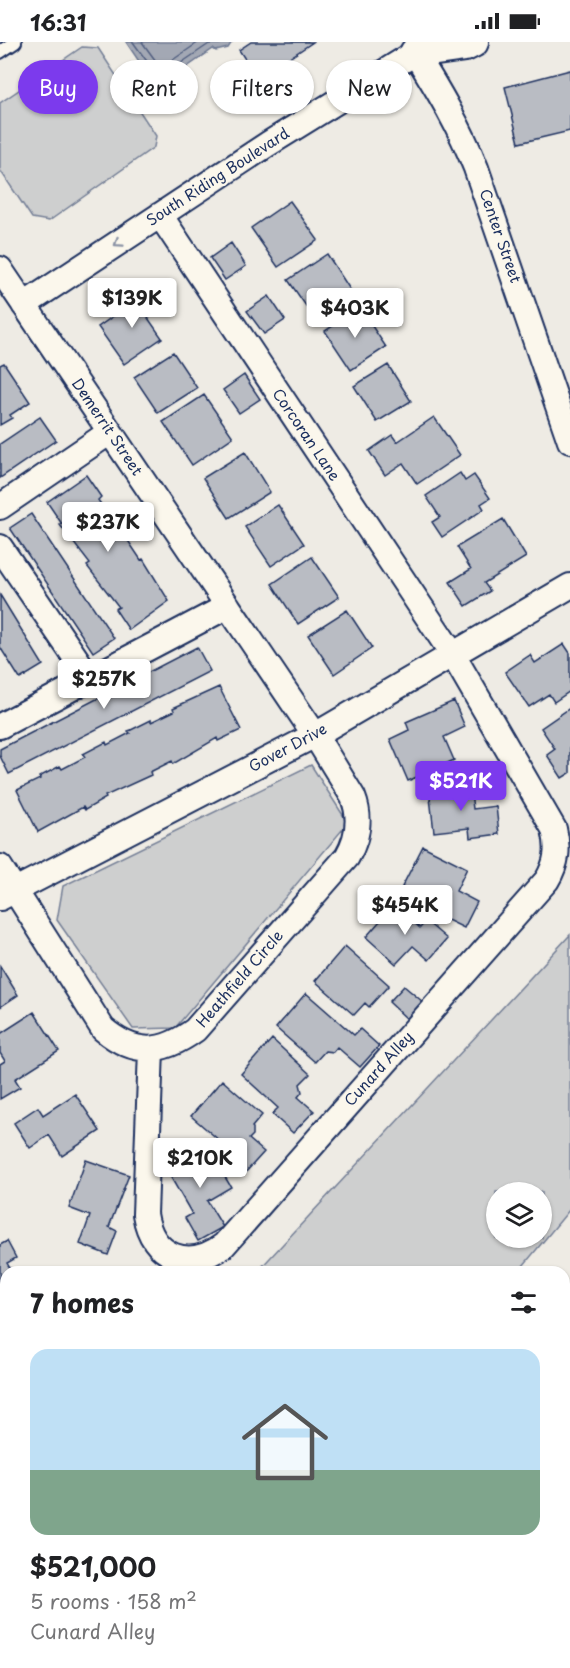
<!DOCTYPE html>
<html lang="en">
<head>
<meta charset="utf-8">
<style>
	:root { --surface:#fff; --page:#f6f6f6; --text:#202124; --muted:#757577; --line:#e0e0e0; --accent:#7c3aed }
	body { margin:0; font-family:"Playpen Sans",sans-serif; background:var(--page); color:var(--text); height:100vh; display:flex; flex-direction:column; font-size:22px; white-space:nowrap }
	* { box-sizing:border-box; margin:0 }
	p { font-size:20px; color:var(--muted) }
	.icon { flex:none; width:33px; height:33px; fill:none; stroke:currentColor; stroke-width:2; stroke-linecap:round; stroke-linejoin:round }
	.map { position:relative; flex:1; overflow:hidden }
	.details { position:absolute; left:0px; top:1224px; width:570px; height:402px; display:flex; flex-direction:column; background:var(--surface); border-radius:18px 18px 0 0; box-shadow:0 2px 4px #0004 }
	.details>* { flex:none }
	.top-card { position:absolute; left:18px; top:18px; width:534px; height:54px; display:flex; gap:12px }
	.tools { position:absolute; left:486px; top:1140px; display:grid; gap:12px }
	.tools a { display:grid; place-items:center; width:66px; height:66px; border-radius:50%; background:var(--surface); box-shadow:0 2px 4px #0004; font-size:30px }
	.price { position:absolute; translate:-50% -51px; padding:0 14px; border-radius:6px; background:#fff; color:#222; font-size:20px; line-height:39px; filter:drop-shadow(0 2px 3px #0008) }
	.price::after { content:''; position:absolute; left:50%; top:36px; width:18px; height:14px; margin-left:-9px; background:inherit; clip-path:polygon(0 0,100% 0,50% 100%) }
	.price.current { background:var(--accent); color:#fff }
	ul { padding:0; list-style:none }
	li { display:grid; align-content:center; gap:12px; height:318px; padding:0 30px }
	li+li { border-top:2px solid var(--line) }
	li span { display:grid; place-items:center; height:186px; border-radius:18px; color:#555 }
	li>.icon { margin-inline-start:auto }
	span .icon { width:108px; height:108px; fill:#fffc; stroke-width:1 }
	li b { font-size:26px }
	h2 { display:flex; justify-content:space-between; align-items:center; height:72px; padding:0 30px; font-size:26px }
	.pill { padding:0 21px; border-radius:27px; background:var(--surface); box-shadow:0 2px 4px #0004; font-size:21px; line-height:54px }
	.pill.current { background:var(--accent); color:#fff }
	.status { display:flex; justify-content:space-between; align-items:center; height:42px; padding:0 30px; background:var(--surface); direction:ltr }
	.status svg { height:16px; fill:currentColor }
	.map>svg:first-child { display:block }
</style>
</head>
<body>
<div class="status"><b>16:31</b><svg viewBox="0 0 49 12"><path d="M0 12V9h3v3zM5 12V6h3v6zM10 12V3h3v9zM15 12V0h3v12zM26 1h20v11H26zM47 4h2v5h-2z"/></svg></div>
<div class="map">
<svg width="570" height="1626" viewBox="0 0 570 1626">
	<rect width="100%" height="100%" fill="#eeebe4"/>
	<filter id="ink" filterUnits="userSpaceOnUse"><feTurbulence type="fractalNoise" baseFrequency=".0167" numOctaves="2"/><feDisplacementMap in="SourceGraphic" scale="12" xChannelSelector="R" yChannelSelector="G"/><feConvolveMatrix kernelMatrix="1 2 1 2 8 2 1 2 1" color-interpolation-filters="sRGB"/></filter>
	<g filter="url(#ink)">
		<path fill="#cecfcf" stroke="#747f96" stroke-width="1.5" fill-rule="evenodd" d="M82 5 98 6 156 94 154 105 49 179 32 176 0 128V61Z
			M311 723 348 781 175 986 133 987 57 878 63 844Z
			M570 893V1167L518 1230H257ZM542 1150V1196H496V1150Z
			M6 1423V1620H124L116 1626H0V1428Z"/>
		<path fill="#a3a8b4" stroke="#6d7892" stroke-width="1.5" d="M126 0H232L228 6 216 9 213 7 157 46Z"/>
		<g fill="none" stroke-linecap="round" stroke-linejoin="round">
			<path stroke="#515f80" stroke-width="1.5" d="M133 0 159 36 209 2H219L226 0
				M142 0 161 26 199 0"/>
		</g>
		<path fill="#b9bcc3" stroke="#1b2f5e" stroke-width="1.5" d="M251 0H313L258 37 239 8Z
			M570 28V89L519 101 505 45Z
			M290 159 318 198 278 225 251 186Z
			M231 201 246 224 225 238 210 216Z
			M327 212 353 252 315 277 288 238Z
			M146 251 159 269 148 276 162 296 124 322 98 285Z
			M269 254 285 278 264 292 247 269Z
			M360 266 386 305 351 328 325 289Z
			M173 310 197 346 158 371 134 335Z
			M4 321 30 360 10 373 12 376 0 383V323Z
			M388 323 411 359 377 380 354 344Z
			M244 333 260 357 239 371 223 348Z
			M204 353 233 395 192 423 163 380Z
			M40 375 56 398 0 436V402Z
			M434 375 460 413 417 442 403 421 385 433 369 409 392 393 397 400Z
			M245 410 270 450 229 476 203 436Z
			M460 431 465 439 474 433 490 456 481 462 484 467 442 495 432 480 440 475 426 454Z
			M86 433 101 455 98 458 111 477 113 476 141 518 143 517 169 559 129 588 115 567 119 565 87 524 90 522 60 483 62 482 47 460Z
			M278 463 304 502 271 524 245 485Z
			M31 472 114 596 93 610 10 486Z
			M503 477 526 515 484 541 490 549 466 564 450 540 471 527 457 505Z
			M312 515 339 555 298 582 272 542Z
			M0 553 43 623 20 637 0 605Z
			M347 568 372 606 334 632 308 593Z
			M564 602 570 611V649L554 660 549 652 529 665 505 630 530 613 535 621Z
			M197 605 210 629 9 732 0 714V707Z
			M219 645 241 688 218 699 217 696 173 722 172 719 150 730 151 733 105 754 106 756 85 768 83 765 38 790 17 748 40 737 39 735 60 724 62 727 85 715 83 712 106 700 107 703 130 691 128 689 131 688 151 678V680L174 669 173 666Z
			M454 659 465 685 444 695 454 718 408 739 390 697 409 688 406 680Z
			M570 666V731L562 736 547 713 555 707 541 686Z
			M470 742 473 767 496 764 499 792 470 796 469 786 434 790 429 747Z
			M423 804 467 826 456 849 477 860 464 886 437 873 442 864 402 845Z
			M394 863 420 886 426 879 447 897 429 918 413 904 396 922 366 895Z
			M345 904 389 943 369 965 365 961 354 973 315 939Z
			M0 924 18 953 0 965Z
			M404 944 423 960 407 977 389 960Z
			M306 951 354 993 360 987 379 1004 360 1025 337 1005 333 1010 325 1009 315 1020 276 986Z
			M34 970 59 1009 15 1037 20 1045 0 1057V1022L5 1019 0 1011V992Z
			M272 997 310 1032 300 1042 302 1050 298 1055 314 1069 293 1091 272 1072 278 1066 241 1032Z
			M222 1038 262 1073 252 1085 253 1086V1093L249 1097 264 1110 245 1131 215 1105 220 1099 191 1074Z
			M75 1052 100 1089 62 1114 49 1093 30 1106 14 1081 38 1065 43 1073Z
			M206 1103 231 1145 207 1159 223 1185 198 1199 185 1176 192 1172 166 1127Z
			M86 1118 129 1133 109 1185 117 1189 108 1213 80 1202 90 1174 69 1166Z
			M7 1199 16 1216 7 1221 11 1228 6 1230V1289L0 1292V1203Z
			M0 1344 6 1354V1383L3 1385 0 1379Z
			M570 1491V1517L566 1512 568 1509 564 1504V1496Z
			M570 1524V1546L564 1539V1529Z"/>
		<g fill="none" stroke-linecap="round" stroke-linejoin="round">
			<defs>
				<path id="service" d="M0 10 15 0"/>
				<path id="minor" d="M0 227 315 693 353 755C361 775 358 796 347 815L195 988C162 1012 135 1014 103 987L0 825
					M24 263 268 102 415 11C438 48 460 85 476 126L570 399
					M0 465 110 390
					M0 505 90 637
					M0 684 228 564
					M0 856 315 693 570 544
					M151 1007 145 1172C152 1216 189 1229 224 1203L547 838C557 821 559 807 554 787L453 613 160 173
					M557 1620 562 1626
					M489 1626 495 1620"/>
				<path id="tertiary" d="M415 11 465 4 473 0"/>
			</defs>
			<use href="#service" stroke="#1b2f5e" stroke-width="16"/>
			<use href="#minor" stroke="#1b2f5e" stroke-width="28"/>
			<use href="#tertiary" stroke="#1b2f5e" stroke-width="34"/>
			<use href="#service" stroke="#fbf7ec" stroke-width="12"/>
			<use href="#minor" stroke="#fbf7ec" stroke-width="24"/>
			<use href="#tertiary" stroke="#fbf7ec" stroke-width="30"/>
		</g>
		<defs><path id="oneway-chevron" d="M-2-3.5L2.5 0L-2 3.5" fill="none" stroke-width="1.6" stroke-linecap="round" stroke-linejoin="round" transform="scale(1.5)"/></defs>
		<use stroke="#8b93a5" href="#oneway-chevron" transform="translate(118 201) rotate(146)"/>
	</g>
	<g text-anchor="middle" stroke-width="4.5" stroke-linejoin="round" paint-order="stroke">
		<g font-size="15" fill="#1b2f5e" stroke="#fbf7ec">
			<text transform="translate(218 135) rotate(-33)" y="5">South Riding Boulevard</text>
			<text transform="translate(500 194) rotate(71)" y="5">Center Street</text>
			<text transform="translate(107 385) rotate(56)" y="5">Demerrit Street</text>
			<text transform="translate(306 393) rotate(56)" y="5">Corcoran Lane</text>
			<text transform="translate(288 706) rotate(-28)" y="5">Gover Drive</text>
			<text transform="translate(240 937) rotate(-49)" y="5">Heathfield Circle</text>
			<text transform="translate(379 1027) rotate(-48)" y="5">Cunard Alley</text>
		</g>
	</g>
</svg>
<div class="tools">
<a><svg class="icon" aria-label="layers" viewBox="0 0 24 24"><path d="M12 4l9 5-9 5-9-5zM3 14l9 5 9-5"/></svg></a>
</div>
<b class="price" style="left:132px;top:287px">$139K</b>
<b class="price" style="left:355px;top:297px">$403K</b>
<b class="price" style="left:108px;top:511px">$237K</b>
<b class="price" style="left:104px;top:668px">$257K</b>
<b class="price current" style="left:461px;top:770px">$521K</b>
<b class="price" style="left:405px;top:894px">$454K</b>
<b class="price" style="left:200px;top:1147px">$210K</b>
<div class="top-card">
<a class="pill current">Buy</a>
<a class="pill">Rent</a>
<a class="pill">Filters</a>
<a class="pill">New</a>
</div>
<section class="details">
<h2>7 homes<svg class="icon" aria-label="filters" viewBox="0 0 24 24"><path d="M4 7h16M4 17h16"/><circle cx="9" cy="7" r="2"/><circle cx="15" cy="17" r="2"/></svg></h2>
<ul>
<li><span style="background:linear-gradient(#bfe0f5 65%,#7fa58c 0)"><svg class="icon" aria-label="home" viewBox="0 0 24 24"><path d="M3 11l9-7 9 7M6 9v11h12V9"/></svg></span><div><b>$521,000</b><p>5 rooms · 158 m²</p><p>Cunard Alley</p></div></li>
</ul>
</section>
</div>
</body>
</html>
